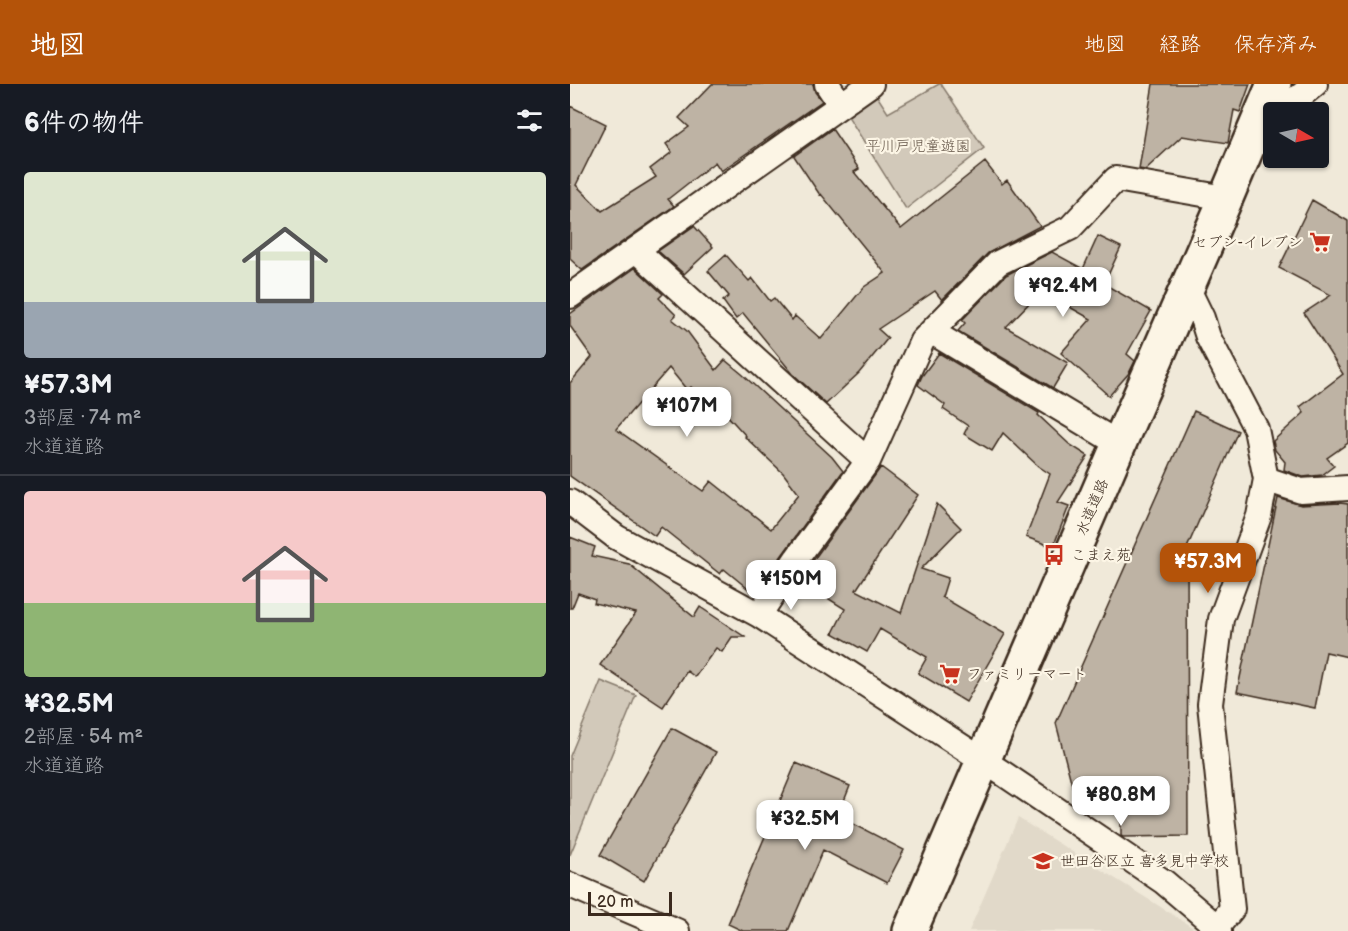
<!DOCTYPE html>
<html lang="ja">
<head>
<meta charset="utf-8">
<style>
	:root { --surface:#171b24; --page:#242831; --text:#f1f3f6; --muted:#9ea1a6; --line:#363941; --accent:#b45309 }
	body { margin:0; font-family:"Balsamiq Sans","Klee One",sans-serif; background:var(--page); color:var(--text); height:100vh; display:flex; flex-direction:column; font-size:22px; white-space:nowrap }
	* { box-sizing:border-box; margin:0 }
	p { font-size:20px; color:var(--muted) }
	.icon { flex:none; width:33px; height:33px; fill:none; stroke:currentColor; stroke-width:2; stroke-linecap:round; stroke-linejoin:round }
	.map { position:relative; flex:1; overflow:hidden }
	.sheet { display:flex; flex-direction:column; background:var(--surface); width:570px }
	.sheet>* { flex:none }
	.needle { width:39px; rotate:99deg }
	.tools { position:absolute; left:693px; top:18px; display:grid; gap:12px }
	.tools a { display:grid; place-items:center; width:66px; height:66px; border-radius:6px; background:var(--surface); box-shadow:0 2px 4px #0004; font-size:30px }
	.scale { position:absolute; left:18px; bottom:15px; width:84px; box-sizing:border-box; padding-left:6px; border:3px solid #3b2a1e; border-top:0; font-size:16px; line-height:21px; white-space:nowrap; color:#3b2a1e; -webkit-text-stroke:4px #fcf5e5; paint-order:stroke }
	.price { position:absolute; translate:-50% -51px; padding:0 14px; border-radius:12px; background:#fff; color:#222; font-size:20px; line-height:39px; filter:drop-shadow(0 2px 3px #0008) }
	.price::after { content:''; position:absolute; left:50%; top:36px; width:18px; height:14px; margin-left:-9px; background:inherit; clip-path:polygon(0 0,100% 0,50% 100%) }
	.price.selected { background:var(--accent); color:#fff }
	ul { padding:0; list-style:none }
	li { display:grid; align-content:center; gap:12px; height:318px; padding:0 24px }
	li+li { border-top:2px solid var(--line) }
	li span { display:grid; place-items:center; height:186px; border-radius:6px; color:#555 }
	li>.icon { margin-inline-start:auto }
	span .icon { width:108px; height:108px; fill:#fffc; stroke-width:1 }
	li b { font-size:26px }
	h2 { display:flex; justify-content:space-between; align-items:center; height:72px; padding:0 24px; font-size:26px }
	header { display:flex; align-items:center; gap:36px; box-sizing:border-box; height:84px; padding:0 30px; background:var(--accent); color:#fff }
	header strong { font-size:28px }
	nav { display:flex; gap:33px; margin-inline-start:auto; font-size:21px }
	main { display:flex; flex:1; min-height:0 }
	.map>svg:first-child { display:block }
</style>
</head>
<body>
<header>
<strong>地図</strong>
<nav><a>地図</a><a>経路</a><a>保存済み</a></nav>
</header>
<main>
<section class="sheet">
<h2>6件の物件<svg class="icon" aria-label="filters" viewBox="0 0 24 24"><path d="M4 7h16M4 17h16"/><circle cx="9" cy="7" r="2"/><circle cx="15" cy="17" r="2"/></svg></h2>
<ul>
<li><span style="background:linear-gradient(#dfe7d0 70%,#9aa5b1 0)"><svg class="icon" aria-label="home" viewBox="0 0 24 24"><path d="M3 11l9-7 9 7M6 9v11h12V9"/></svg></span><div><b>¥57.3M</b><p>3部屋 · 74 m²</p><p>水道道路</p></div></li>
<li><span style="background:linear-gradient(#f6c9c9 60%,#8fb573 0)"><svg class="icon" aria-label="home" viewBox="0 0 24 24"><path d="M3 11l9-7 9 7M6 9v11h12V9"/></svg></span><div><b>¥32.5M</b><p>2部屋 · 54 m²</p><p>水道道路</p></div></li>
</ul>
</section>
<div class="map">
<svg width="778" height="847" viewBox="0 0 778 847">
	<rect width="100%" height="100%" fill="#f0e9d9"/>
	<filter id="ink" filterUnits="userSpaceOnUse"><feTurbulence type="fractalNoise" baseFrequency=".0167" numOctaves="2"/><feDisplacementMap in="SourceGraphic" scale="12" xChannelSelector="R" yChannelSelector="G"/><feConvolveMatrix kernelMatrix="1 2 1 2 8 2 1 2 1" color-interpolation-filters="sRGB"/></filter>
	<g filter="url(#ink)">
		<path fill="#e1d9c9" d="M448 734 586 820 628 847H399Z"/>
		<path fill="#d2c9ba" stroke="#867a6c" stroke-width="1.5" d="M369 0H371L414 64 336 125 271 21 300 1 318 29Z
			M31 597 66 611 0 771V672Z"/>
		<path fill="#beb3a4" stroke="#3b2a1e" stroke-width="1.5" fill-rule="evenodd" d="M142 0H243L245 8 252 17 151 87 145 78 98 115 104 122 12 186 0 175V22L36 40 6 101 32 127 86 93 80 85 102 68 96 60 119 43 109 34Z
			M583 0H680L670 28 664 26 658 59 612 52 575 86 569 85Z
			M262 45 289 85 284 88 331 145 415 78 432 100 437 96 470 142 418 169 372 216 365 207 308 245 318 254 289 289 256 320 223 290 173 229 166 235 153 217 159 212 138 187 156 171 179 197 182 194 200 217 204 214 222 236 225 232 251 255 294 203 315 189 251 110 250 111 224 72Z
			M742 116 778 137V359L757 374 764 382 752 391 733 393 714 386 715 378 705 366 703 357 734 329 730 323 773 290 734 229 761 211 709 184Z
			M124 142 143 163 114 190 88 167Z
			M528 152 551 163 534 200 581 227 557 270 565 277 559 289 539 312 491 269 521 235 471 207 436 243 498 279 483 304 388 247 395 239 392 236 436 191 482 168 513 185Z
			M65 184 93 210 89 214 106 231 102 235 117 247 146 286 155 276 172 290 262 373 273 387 205 481 182 508 154 485 150 490 91 443 85 452 0 392V299L22 273 0 242V230ZM99 284 117 306 121 303 140 321 144 317 176 352 175 353 213 389 229 410 201 445 141 397 133 407 46 345Z
			M369 269 469 329 468 331 499 360 518 372 488 418 499 422 483 463 456 453 480 390 468 382 433 349 422 367 394 350 398 342 373 325 375 321 348 301 352 292Z
			M624 327 668 347 617 464 618 752 553 753 551 752V730L504 709 486 639Z
			M311 383 348 411 286 506 331 529 367 420 391 444 351 485 378 494 372 513 435 550 396 618 348 589 357 573 310 545 297 568 263 549 275 525 229 496Z
			M708 414 731 421 770 419 778 420V573L756 568 745 624 667 608Z
			M0 453 25 463 22 472 59 480 124 533 130 523 175 553H162L152 568 146 564 125 593 117 587 93 623 30 581 66 529 24 519 25 515 8 509 2 524H0Z
			M102 644 146 668 74 797 30 771Z
			M226 679 280 702 268 732 334 766 317 799 253 766 218 847H173L158 840Z"/>
		<g fill="none" stroke-linecap="round" stroke-linejoin="round">
			<defs>
				<path id="minor" d="M257 0 271 21
					M695 22 728 14 745 0
					M66 166 298 377
					M617 203 632 234 638 253 686 345 696 395 689 432 651 535 640 620 662 825 647 843
					M0 212 301 0
					M362 248 549 360
					M696 395 731 407 778 404
					M0 418 46 453 189 531 434 690 594 798 647 843 649 847
					M189 531 227 474 298 377 352 257 428 179 500 144 546 95 656 114
					M0 801 107 847"/>
				<path id="primary" d="M340 847 549 360 656 114 704 0"/>
			</defs>
			<use href="#minor" stroke="#3b2a1e" stroke-width="28"/>
			<use href="#primary" stroke="#3b2a1e" stroke-width="38"/>
			<use href="#minor" stroke="#fcf5e5" stroke-width="24"/>
			<use href="#primary" stroke="#fcf5e5" stroke-width="33"/>
		</g>
	</g>
	<defs>
		<symbol id="supermarket-bare" viewBox="-9 -9 18 18"><path d="M-6-5.5h2.5l.6 2H6L4.5 2H-2.5L-4.4-4H-6ZM-1.5 3.2a1.3 1.3 0 1 0 .1 0ZM3 3.2a1.3 1.3 0 1 0 .1 0Z" fill="#c8321e" stroke="#fcf5e5" stroke-width="2.5" paint-order="stroke"/></symbol>
		<symbol id="bus-bare" viewBox="-9 -9 18 18"><path d="M-5-6H5V4H4V6H2V4H-2V6H-4V4H-5ZM-3.5-4V0h7V-4ZM-3.5 1.2v1.5H-2V1.2ZM2 1.2v1.5H3.5V1.2Z" fill="#c8321e" stroke="#fcf5e5" stroke-width="2.5" paint-order="stroke"/></symbol>
		<symbol id="school-bare" viewBox="-9 -9 18 18"><path d="M0-5L7-2L0 1L-7-2ZM-4 1L0 2.5L4 1V4Q0 6-4 4Z" fill="#c8321e" stroke="#fcf5e5" stroke-width="2.5" paint-order="stroke"/></symbol>
	</defs>
	<g fill-rule="evenodd">
		<use href="#supermarket-bare" x="735" y="143" width="30" height="30"/>
		<use href="#bus-bare" x="469" y="456" width="30" height="30"/>
		<use href="#supermarket-bare" x="365" y="575" width="30" height="30"/>
		<use href="#school-bare" x="458" y="762" width="30" height="30"/>
	</g>
	<g text-anchor="middle" stroke-width="4.5" stroke-linejoin="round" paint-order="stroke">
		<g font-size="15" fill="#615245" stroke="#fcf5e5">
			<text x="348" y="67">平川戸児童遊園</text>
		</g>
		<g font-size="15" fill="#3b2a1e" stroke="#fcf5e5" text-anchor="start">
			<text x="733" y="163" text-anchor="end">セブン-イレブン</text>
			<text x="501" y="476">こまえ苑</text>
			<text x="397" y="595">ファミリーマート</text>
			<text x="490" y="782">世田谷区立 喜多見中学校</text>
		</g>
		<g font-size="15" fill="#3b2a1e" stroke="#fcf5e5">
			<text transform="translate(522 423) rotate(-67)" y="5">水道道路</text>
		</g>
	</g>
</svg>
<div class="tools">
<a><svg class="needle" viewBox="-14 -14 28 28"><path d="M0-13l5 13h-10z" fill="#e53935"/><path d="M0 13l5-13h-10z" fill="#9ea1a6"/></svg></a>
</div>
<div class="scale">20 m</div>
<b class="price" style="left:493px;top:234px">¥92.4M</b>
<b class="price" style="left:117px;top:354px">¥107M</b>
<b class="price selected" style="left:638px;top:510px">¥57.3M</b>
<b class="price" style="left:221px;top:527px">¥150M</b>
<b class="price" style="left:551px;top:743px">¥80.8M</b>
<b class="price" style="left:235px;top:767px">¥32.5M</b>
</div>
</main>
</body>
</html>
